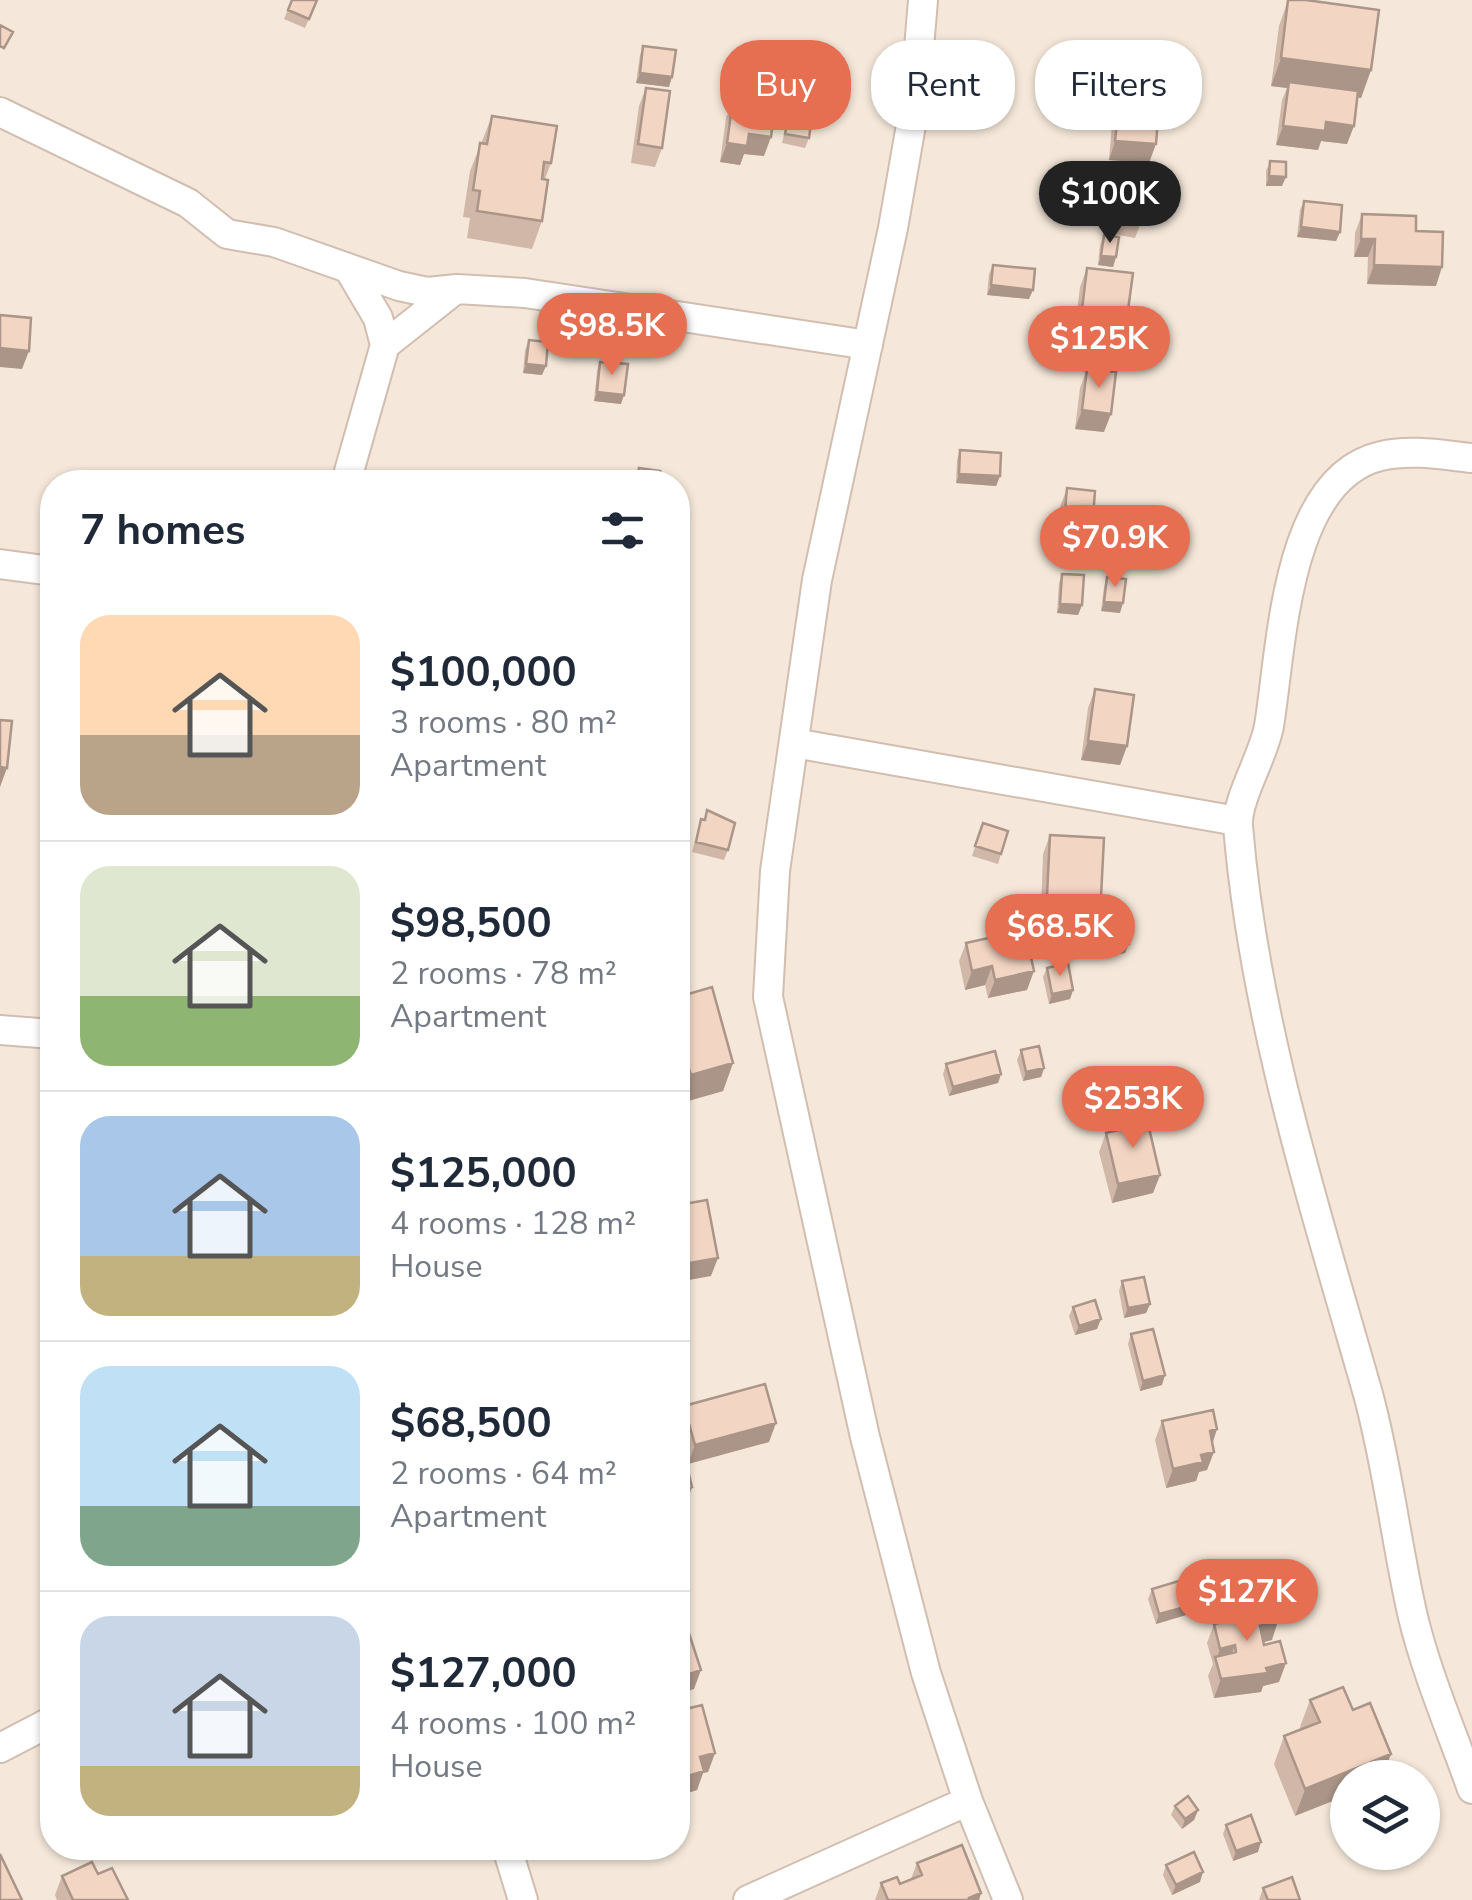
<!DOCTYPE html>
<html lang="en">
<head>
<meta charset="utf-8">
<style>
	:root { --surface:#fff; --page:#f2f2f3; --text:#1f2937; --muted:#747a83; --line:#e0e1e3; --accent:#e76f51 }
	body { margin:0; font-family:"Nunito Sans",sans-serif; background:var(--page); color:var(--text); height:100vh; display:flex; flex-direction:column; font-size:38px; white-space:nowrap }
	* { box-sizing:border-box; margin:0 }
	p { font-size:32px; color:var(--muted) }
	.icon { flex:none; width:55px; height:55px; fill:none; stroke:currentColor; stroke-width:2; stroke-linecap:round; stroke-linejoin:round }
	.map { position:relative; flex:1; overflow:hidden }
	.details { position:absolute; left:40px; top:470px; width:650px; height:1390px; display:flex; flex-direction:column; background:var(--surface); border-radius:40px; box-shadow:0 2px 8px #0004 }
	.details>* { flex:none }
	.banner { position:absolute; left:720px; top:40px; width:600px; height:90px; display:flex; gap:20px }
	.buttons { position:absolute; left:1330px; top:1760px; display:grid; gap:20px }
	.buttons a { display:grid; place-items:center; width:110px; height:110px; border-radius:50%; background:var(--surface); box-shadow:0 2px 8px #0004; font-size:50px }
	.price { position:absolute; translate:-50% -85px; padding:0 22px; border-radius:35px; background:var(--accent); color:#fff; font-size:32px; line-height:65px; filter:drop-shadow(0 2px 5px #0008) }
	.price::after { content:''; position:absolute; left:50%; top:60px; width:30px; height:22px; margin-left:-15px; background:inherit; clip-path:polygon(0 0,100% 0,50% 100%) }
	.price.current { background:#222; color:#fff }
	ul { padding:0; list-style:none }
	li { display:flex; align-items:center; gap:30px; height:250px; padding:0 40px }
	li+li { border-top:2px solid var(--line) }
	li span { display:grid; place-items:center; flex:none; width:280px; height:200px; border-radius:30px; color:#555 }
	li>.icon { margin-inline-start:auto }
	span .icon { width:120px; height:120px; fill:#fffc; stroke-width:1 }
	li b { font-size:42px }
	h2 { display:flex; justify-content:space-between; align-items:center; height:120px; padding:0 40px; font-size:42px }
	.chip { padding:0 35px; border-radius:40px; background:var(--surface); box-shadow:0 2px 8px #0004; font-size:35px; line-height:90px }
	.chip.current { background:var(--accent); color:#fff }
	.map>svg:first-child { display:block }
</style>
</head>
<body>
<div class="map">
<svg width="1472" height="1900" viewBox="0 0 1472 1900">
	<rect width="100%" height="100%" fill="#fdf6ec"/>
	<path fill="#f5e8da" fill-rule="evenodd" d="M0 0H1472V1900H0ZM52 482H678V1848H52ZM1348 1778H1422V1852H1348Z"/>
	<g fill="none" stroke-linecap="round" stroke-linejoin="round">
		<defs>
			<path id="minor" d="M923 0 914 108 893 228 817 580 775 871 768 997 865 1437 926 1673 968 1801 1008 1900
				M0 112 188 203 227 234 274 242 399 286 427 292 457 289 525 293 868 345
				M349 269 378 318 385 345
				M1472 458C1443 455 1410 449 1381 456 1285 478 1282 647 1269 726 1264 755 1236 800 1238 826 1254 1020 1315 1208 1368 1394 1388 1467 1396 1543 1413 1617 1427 1675 1452 1732 1472 1789
				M346 482 385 345 452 292
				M0 564 52 571
				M794 743 1237 821
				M0 1030 52 1034
				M0 1748 52 1721
				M507 1848 523 1900
				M748 1900 968 1801"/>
		</defs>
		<use href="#minor" stroke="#d1beb0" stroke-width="32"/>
		<use href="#minor" stroke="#fff" stroke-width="28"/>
	</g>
	<path fill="#d1b7a8" d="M292 0H317L305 28 284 19Z
		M1288 0 1371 70 1361 98 1357 97 1347 144 1321 141 1318 150 1276 145 1282 100 1287 88 1271 86 1279 26Z
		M643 46 669 87 636 83 640 55Z
		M646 88 662 148 655 167 631 163 639 106Z
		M733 100 764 156 744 154 740 165 720 162 726 118Z
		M1119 104 1149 163 1109 160 1112 123Z
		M789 113 809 138 805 148 782 143Z
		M492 116 551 163 545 179 542 221 532 249 467 238 470 218 463 217 470 171Z
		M1270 161 1282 186H1266V171Z
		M1103 163 1142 220 1135 238 1103 232 1107 218 1089 214 1096 181Z
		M1304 201 1340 232 1336 241 1297 237 1300 210Z
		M1362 214 1436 286 1367 284 1368 257H1354L1355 233Z
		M1104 235 1116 257 1113 267 1098 265 1100 245Z
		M993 265 1029 299 987 295 989 274Z
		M1087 268 1118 359 1072 353 1080 287Z
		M529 340 542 375 523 373 525 350Z
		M600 362 621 404 594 401 597 371Z
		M1087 369 1104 432 1075 429 1080 388Z
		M960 450 1000 476 996 486 956 483 957 460Z
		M1067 488 1092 530 1085 549 1048 553 1050 541 1056 522H1059L1060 507Z
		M1062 574 1082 605 1078 615 1057 613 1059 583Z
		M1107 577 1120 613 1101 611 1104 587Z
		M1095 689 1127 746 1120 765 1081 760 1088 708Z
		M707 810 728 850 724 860 692 852 698 829 701 819 704 820Z
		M983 823 1008 831 998 864 972 856Z
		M1050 835 1101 897 1094 916 1051 914V930L1047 940H1027V990L988 998 985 985 965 990 959 961 966 943 1024 930V919L1027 910H1041L1043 854Z
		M1099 929 1125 953 1098 957 1095 939Z
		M1047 968 1073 990 1070 999 1049 1004 1043 977Z
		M678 997 733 1063 723 1091 681 1103 679 1097Z
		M1021 1050 1044 1068 1041 1077 1023 1081 1017 1060Z
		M946 1064 1001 1074 998 1083 949 1096 943 1074Z
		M1120 1121 1160 1175 1153 1193 1112 1203 1099 1152 1106 1133 1117 1130Z
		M1122 1281 1150 1304 1146 1313 1124 1318 1119 1291Z
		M1073 1307 1097 1329 1075 1335 1069 1316Z
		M1131 1334 1162 1385 1140 1391 1128 1344Z
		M684 1406 769 1442 688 1464 679 1430 692 1487 685 1506 678 1508V1424Z
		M1162 1421 1212 1443 1207 1470 1199 1472 1196 1481 1166 1488 1155 1440Z
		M1152 1589 1189 1606 1186 1615 1156 1624 1148 1599Z
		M1229 1611 1261 1612 1272 1640 1264 1642 1279 1682 1263 1686 1261 1692 1214 1698 1208 1676 1213 1664 1207 1643 1214 1624 1225 1622Z
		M1343 1687 1295 1816 1274 1764 1284 1736 1301 1730 1300 1727 1310 1700Z
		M678 1711 715 1753 708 1772 703 1773 697 1790 681 1795 678 1784Z
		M1175 1806 1198 1810 1194 1820 1182 1829 1171 1815Z
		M1226 1825 1258 1852 1233 1861 1223 1834Z
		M917 1863 981 1893 979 1900H875L881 1883 900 1884 911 1879Z
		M1166 1865 1200 1882 1172 1895 1163 1875Z
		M98 1874 128 1900H57L55 1895 62 1876Z
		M1263 1888 1300 1900H1259Z"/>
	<path fill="#aa9588" d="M1281 58 1371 70 1361 98 1288 88 1289 82 1287 88 1271 86Z
		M640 73 672 77 669 87 636 83Z
		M1326 122 1354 126 1347 144 1321 141 1318 150 1276 145 1283 126Z
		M749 134 771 137 764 156 744 154 740 165 720 162 727 143Z
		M1115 141 1156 144 1149 163 1109 160Z
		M1269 176 1286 177 1282 186H1266Z
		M1301 227 1340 232 1336 241 1297 237Z
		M1361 239H1375L1368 257H1354Z
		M1101 256 1116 257 1113 267 1098 265Z
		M1374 265 1442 267 1436 286 1367 284Z
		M991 285 1033 290 1029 299 987 295Z
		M1079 334 1124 340 1118 359 1072 353Z
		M0 348 29 351 22 369 0 367Z
		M526 364 546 366 542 375 523 373Z
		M597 392 624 395 621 404 594 401Z
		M1082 410 1111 414 1104 432 1075 429Z
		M959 474 1000 476 996 486 956 483Z
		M1092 530 1085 549 1048 553 1055 534Z
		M1104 602 1123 603 1120 613 1101 611Z
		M1060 604 1082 605 1078 615 1057 613Z
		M1088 741 1127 746 1120 765 1081 760Z
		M0 767 7 768 0 787Z
		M1047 895 1101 897 1094 916 1040 914Z
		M1027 930H1051L1047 940H1023Z
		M1129 944 1125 953 1098 957 1101 948Z
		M992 966 985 985 965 990 972 971Z
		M1034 971 1027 990 988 998 995 980Z
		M1073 990 1070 999 1049 1004 1052 994Z
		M733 1063 723 1091 681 1103 691 1075Z
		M1044 1068 1041 1077 1023 1081 1026 1072Z
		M689 1069 679 1097H678V1072Z
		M1001 1074 998 1083 949 1096 953 1087Z
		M1160 1175 1153 1193 1112 1203 1118 1184Z
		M718 1258 711 1276 678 1282V1265Z
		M1150 1304 1146 1313 1124 1318 1128 1308Z
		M1101 1319 1097 1329 1075 1335 1079 1326Z
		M1165 1375 1162 1385 1140 1391 1143 1381Z
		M776 1423 769 1442 688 1464 695 1445Z
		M1217 1429 1211 1448 1210 1431Z
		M1214 1452 1207 1470 1199 1472 1196 1481 1166 1488 1173 1469 1201 1455Z
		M692 1487 685 1506 678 1508V1490Z
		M1189 1606 1186 1615 1156 1624 1159 1614Z
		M1278 1621 1272 1640 1253 1645 1260 1626Z
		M1235 1645 1228 1664 1216 1660 1220 1649Z
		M1286 1663 1279 1682 1263 1686 1261 1692 1214 1698 1221 1679Z
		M701 1670 694 1689 678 1694V1678Z
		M715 1753 708 1772 703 1773 697 1790 681 1795 688 1776 700 1757Z
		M1391 1754 1382 1778H1348V1795L1295 1816 1305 1789Z
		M1198 1810 1194 1820 1182 1829 1185 1819Z
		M1261 1842 1258 1852 1233 1861 1236 1851Z
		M1203 1872 1200 1882 1172 1895 1176 1885Z
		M981 1893 979 1900H968L969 1898Z"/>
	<path fill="#f3d5c3" stroke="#aa9588" stroke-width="2.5" d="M292 0H317L309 19 288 10Z
		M1288 0H1306L1379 10 1371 70 1281 58Z
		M0 25 13 32 4 48 0 46Z
		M643 46 676 50 672 77 640 73Z
		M1289 82 1358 91 1354 126 1326 122 1325 131 1283 126Z
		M646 88 670 91 662 148 638 144Z
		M733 100 775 105 771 137 749 134 747 146 727 143Z
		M1119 104 1159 107 1156 144 1115 141Z
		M789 113 812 116 809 138 785 134Z
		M492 116 557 126 551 163 544 162 542 179 548 180 542 221 477 211 480 191 473 190 480 143 487 144Z
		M1270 161 1286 162V177L1269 176Z
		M1103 163 1151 172 1142 220 1110 214 1113 199 1096 195Z
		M1304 201 1342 205 1340 232 1301 227Z
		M1362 214 1416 216V231L1443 232 1442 267 1374 265 1375 239H1361Z
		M1104 235 1119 237 1116 257 1101 256Z
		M993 265 1035 269 1033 290 991 285Z
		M1087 268 1133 273 1124 340 1079 334Z
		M0 315 31 318 29 351 0 348Z
		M529 340 548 342 546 366 526 364Z
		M600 362 628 364 624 395 597 392Z
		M1087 369 1116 372 1111 414 1082 410Z
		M960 450 1001 453 1000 476 959 474Z
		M639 468 660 471 658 482H636Z
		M1067 488 1095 491 1092 530 1055 534 1056 522 1064 523Z
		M1062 574 1084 575 1082 605 1060 604Z
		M1107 577 1126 579 1123 603 1104 602Z
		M1095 689 1134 695 1127 746 1088 741Z
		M0 720 12 721 7 768 0 767Z
		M707 810 735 823 728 850 696 842 701 819 705 820Z
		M983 823 1008 831 1001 854 975 846Z
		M1050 835 1104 838 1101 897 1047 895Z
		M1027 910H1052L1051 930H1027Z
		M1126 925 1129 944 1101 948 1099 929Z
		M1025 930 1034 971 995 980 992 966 972 971 966 943Z
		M1068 963 1073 990 1052 994 1047 968Z
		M712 987 733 1063 691 1075 689 1069 678 1072V997Z
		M1039 1046 1044 1068 1026 1072 1021 1050Z
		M995 1051 1001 1074 953 1087 946 1064Z
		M1146 1115 1160 1175 1118 1184 1106 1133 1122 1129 1120 1121Z
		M707 1200 718 1258 678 1265V1205Z
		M1144 1277 1150 1304 1128 1308 1122 1281Z
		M1095 1300 1101 1319 1079 1326 1073 1307Z
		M1153 1329 1165 1375 1143 1381 1131 1334Z
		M765 1384 776 1423 695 1445 684 1406Z
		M1213 1410 1217 1429 1210 1431 1214 1452 1201 1455 1203 1462 1173 1469 1162 1421Z
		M678 1429 692 1487 678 1490Z
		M1182 1580 1189 1606 1159 1614 1152 1589Z
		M1259 1604 1261 1612 1275 1609 1278 1621 1260 1626 1264 1645 1280 1641 1286 1663 1266 1668 1268 1673 1221 1679 1215 1657 1236 1652 1235 1645 1220 1649 1214 1624 1231 1620 1229 1611Z
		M681 1609 701 1670 678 1678V1610Z
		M1343 1687 1353 1710 1370 1703 1391 1754 1305 1789 1284 1736 1320 1722 1310 1700Z
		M702 1705 715 1753 700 1757 704 1771 688 1776 678 1740V1711Z
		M1188 1796 1198 1810 1185 1819 1175 1806Z
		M1251 1815 1261 1842 1236 1851 1226 1825Z
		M962 1845 981 1893 969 1898 970 1900H888L881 1883 897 1877 900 1884 922 1875 917 1863Z
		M1194 1852 1203 1872 1176 1885 1166 1865Z
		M0 1854 22 1900H0Z
		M92 1862 98 1874 112 1868 128 1900H73L62 1876Z
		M1292 1877 1300 1900H1268L1263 1888Z"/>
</svg>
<div class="buttons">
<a><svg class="icon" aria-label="layers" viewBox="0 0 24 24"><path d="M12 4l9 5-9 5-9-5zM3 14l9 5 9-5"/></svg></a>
</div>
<b class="price current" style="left:1110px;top:246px">$100K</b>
<b class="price" style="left:612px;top:378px">$98.5K</b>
<b class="price" style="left:1099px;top:391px">$125K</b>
<b class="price" style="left:1115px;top:590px">$70.9K</b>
<b class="price" style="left:1060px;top:979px">$68.5K</b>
<b class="price" style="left:1133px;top:1151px">$253K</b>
<b class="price" style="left:1247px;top:1644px">$127K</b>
<div class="banner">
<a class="chip current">Buy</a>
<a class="chip">Rent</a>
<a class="chip">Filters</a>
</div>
<section class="details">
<h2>7 homes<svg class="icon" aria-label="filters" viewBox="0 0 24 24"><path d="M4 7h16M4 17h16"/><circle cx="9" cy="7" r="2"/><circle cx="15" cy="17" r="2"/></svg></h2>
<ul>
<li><span style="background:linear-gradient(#ffd9b3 60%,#b9a48a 0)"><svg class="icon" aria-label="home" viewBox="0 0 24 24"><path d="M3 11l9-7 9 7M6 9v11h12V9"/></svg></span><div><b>$100,000</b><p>3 rooms · 80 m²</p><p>Apartment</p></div></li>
<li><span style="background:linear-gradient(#dfe7d0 65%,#8fb573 0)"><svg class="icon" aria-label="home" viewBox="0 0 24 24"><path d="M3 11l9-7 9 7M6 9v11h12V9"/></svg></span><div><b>$98,500</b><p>2 rooms · 78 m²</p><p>Apartment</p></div></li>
<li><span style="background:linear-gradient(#a9c7e8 70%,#c2b280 0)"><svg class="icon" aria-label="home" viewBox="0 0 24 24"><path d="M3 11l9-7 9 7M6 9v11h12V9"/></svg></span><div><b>$125,000</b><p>4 rooms · 128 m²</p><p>House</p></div></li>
<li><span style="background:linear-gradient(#bfe0f5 70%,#7fa58c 0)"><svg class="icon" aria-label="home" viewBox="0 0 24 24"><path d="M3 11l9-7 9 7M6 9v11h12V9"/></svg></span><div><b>$68,500</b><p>2 rooms · 64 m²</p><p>Apartment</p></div></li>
<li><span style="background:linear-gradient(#c9d6e8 75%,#c2b280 0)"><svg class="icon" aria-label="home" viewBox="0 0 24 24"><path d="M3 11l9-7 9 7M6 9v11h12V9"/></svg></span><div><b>$127,000</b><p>4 rooms · 100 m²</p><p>House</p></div></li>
</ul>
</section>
</div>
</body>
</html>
